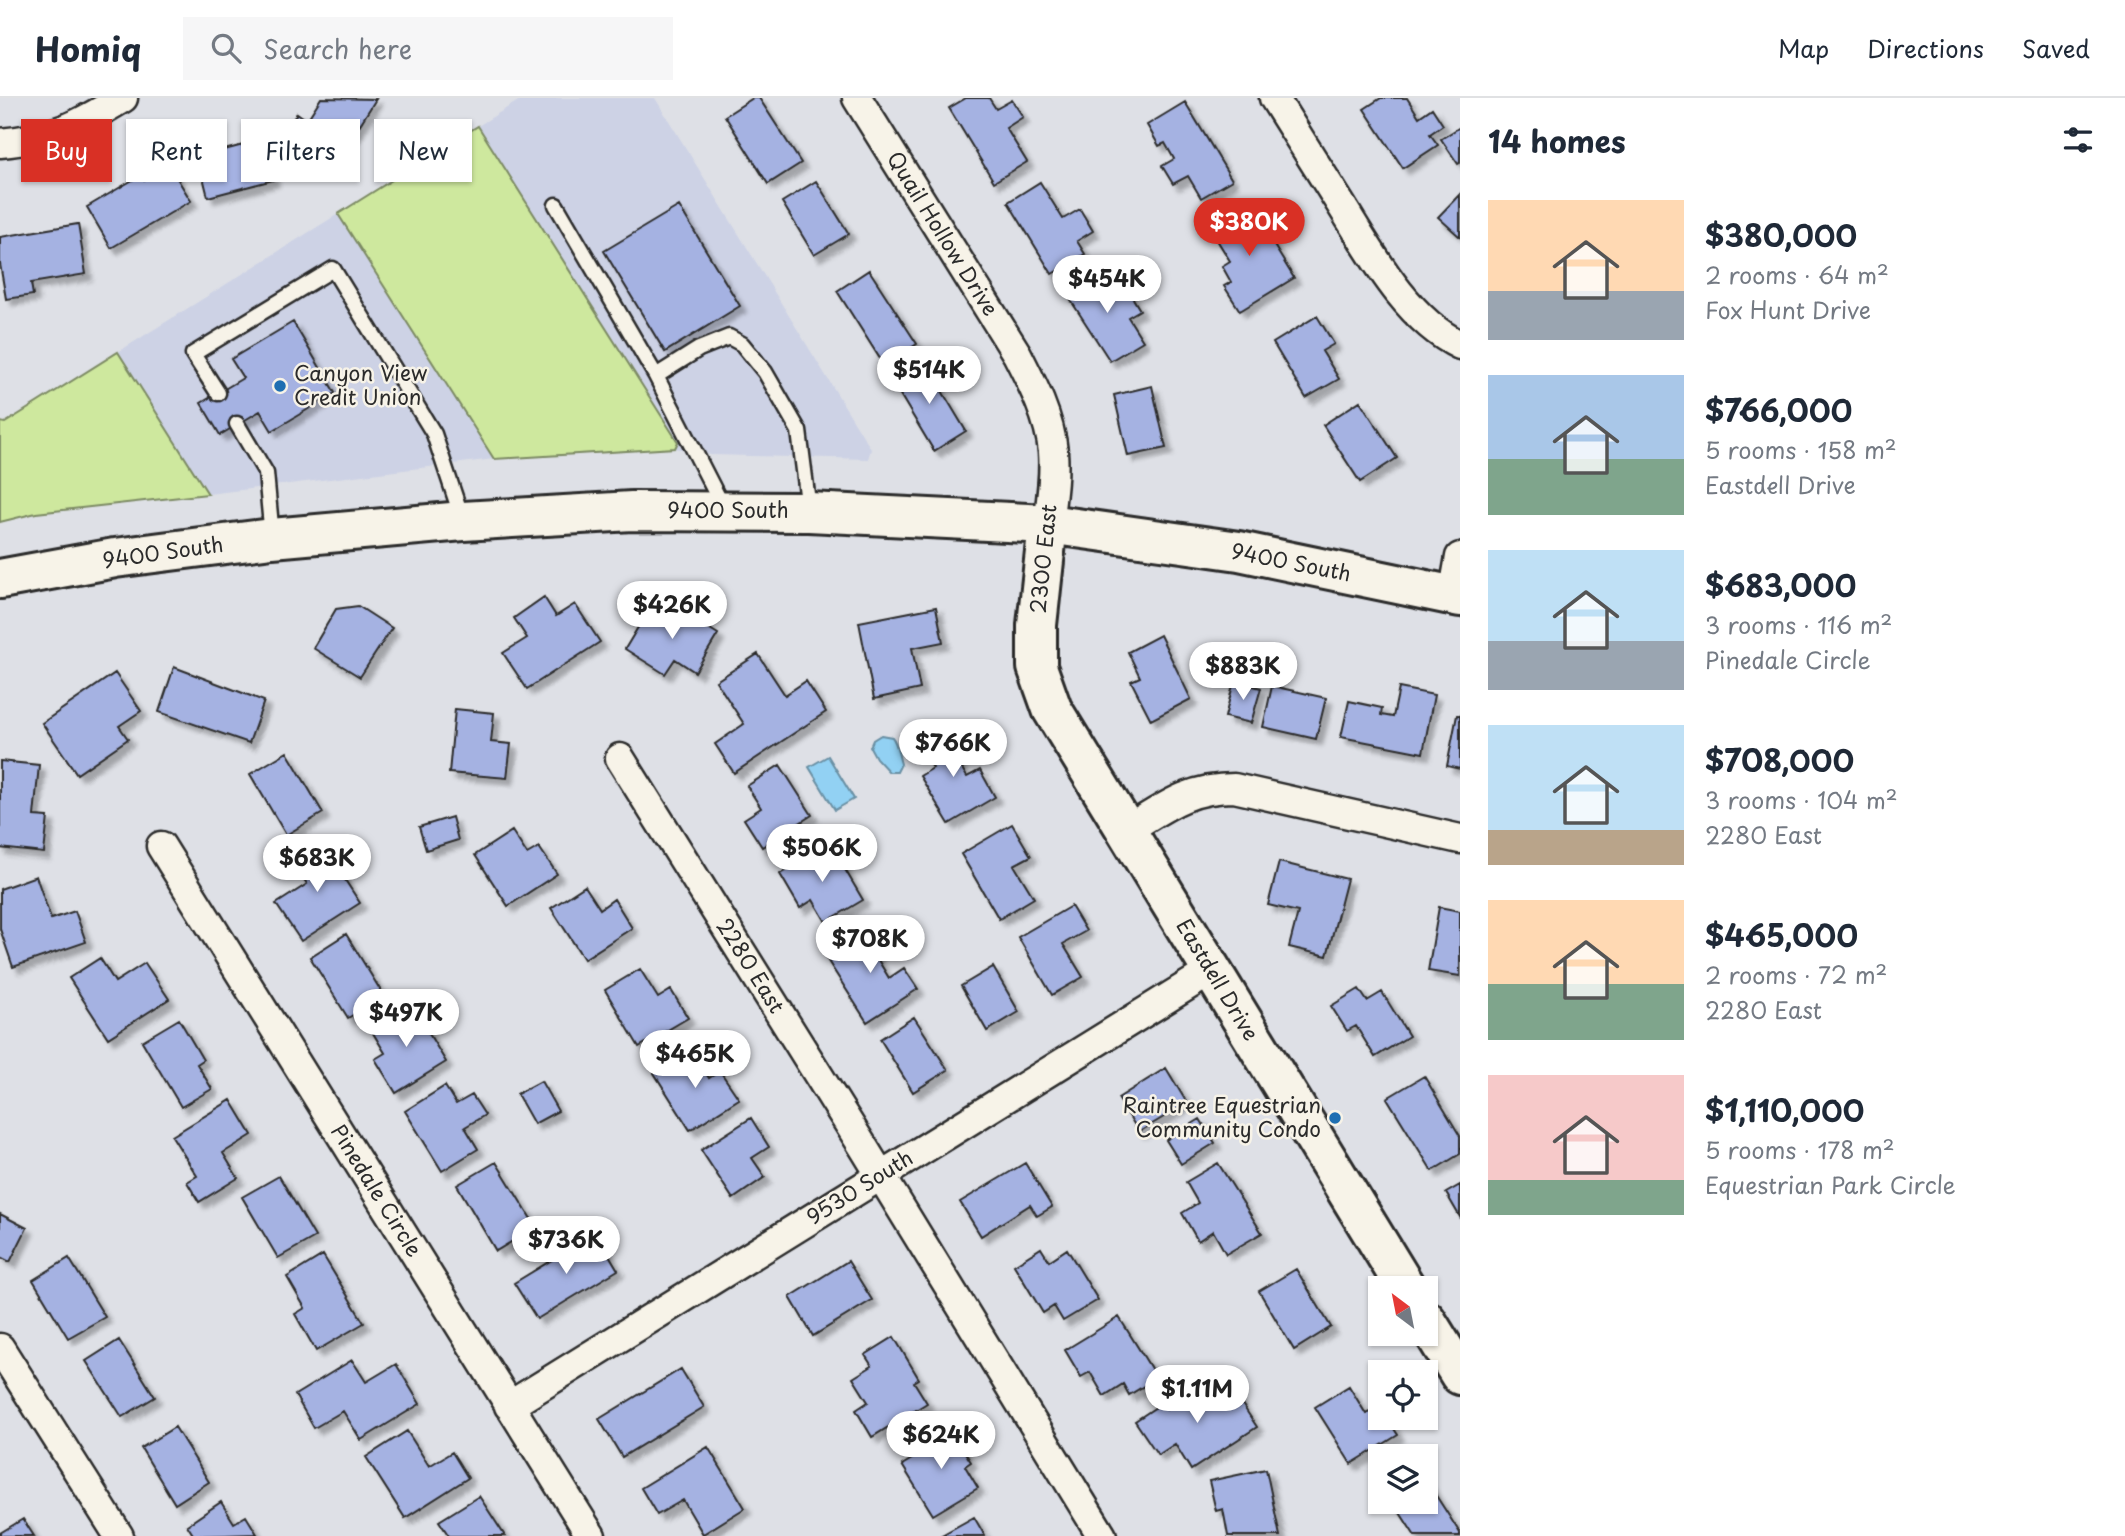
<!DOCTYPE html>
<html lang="en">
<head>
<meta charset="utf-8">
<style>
	:root { --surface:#fff; --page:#f6f6f7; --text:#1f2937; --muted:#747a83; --line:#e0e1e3; --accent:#d93025 }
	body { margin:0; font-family:"Playpen Sans",sans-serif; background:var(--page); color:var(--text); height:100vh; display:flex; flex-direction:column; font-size:26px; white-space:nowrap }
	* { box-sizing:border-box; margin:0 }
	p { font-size:23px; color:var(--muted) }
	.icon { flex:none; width:38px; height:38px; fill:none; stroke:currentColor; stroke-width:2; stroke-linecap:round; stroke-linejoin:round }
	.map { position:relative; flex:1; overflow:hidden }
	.panel { display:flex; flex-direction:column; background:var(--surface); width:665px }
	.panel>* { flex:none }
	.top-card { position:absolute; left:21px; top:21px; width:665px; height:63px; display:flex; gap:14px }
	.needle { width:46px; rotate:328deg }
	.tools { position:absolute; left:1368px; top:1178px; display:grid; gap:14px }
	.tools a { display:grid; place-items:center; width:70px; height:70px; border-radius:0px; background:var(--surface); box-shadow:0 2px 5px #0004; font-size:35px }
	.price { position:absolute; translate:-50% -60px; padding:0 16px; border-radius:24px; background:#fff; color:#222; font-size:23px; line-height:46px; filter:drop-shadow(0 2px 4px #0008) }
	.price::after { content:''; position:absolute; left:50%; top:42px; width:21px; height:16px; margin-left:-10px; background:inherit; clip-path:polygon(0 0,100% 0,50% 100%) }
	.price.current { background:var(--accent); color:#fff }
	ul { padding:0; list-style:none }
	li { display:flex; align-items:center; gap:21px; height:175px; padding:0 28px }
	li span { display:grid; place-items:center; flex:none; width:196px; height:140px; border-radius:0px; color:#555 }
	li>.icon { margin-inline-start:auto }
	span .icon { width:84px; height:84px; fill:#fffc; stroke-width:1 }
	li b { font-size:30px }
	h2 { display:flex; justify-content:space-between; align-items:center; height:84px; padding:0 28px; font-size:30px }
	.tag { padding:0 24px; border-radius:0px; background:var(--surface); box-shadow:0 2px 5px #0004; font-size:24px; line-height:63px }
	.tag.current { background:var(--accent); color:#fff }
	header { display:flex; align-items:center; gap:42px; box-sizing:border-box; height:98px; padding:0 35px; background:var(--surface); border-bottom:2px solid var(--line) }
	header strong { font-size:33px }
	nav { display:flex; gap:38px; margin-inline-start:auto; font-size:24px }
	.search { width:490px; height:63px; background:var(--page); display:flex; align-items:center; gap:18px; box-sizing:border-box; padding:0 24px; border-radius:0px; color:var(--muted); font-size:26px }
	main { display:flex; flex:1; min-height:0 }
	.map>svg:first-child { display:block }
</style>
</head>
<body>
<header>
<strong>Homiq</strong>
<div class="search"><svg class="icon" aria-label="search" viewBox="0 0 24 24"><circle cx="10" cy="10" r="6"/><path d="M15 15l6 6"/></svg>Search here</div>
<nav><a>Map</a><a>Directions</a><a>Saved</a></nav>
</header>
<main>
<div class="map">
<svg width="1460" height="1438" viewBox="0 0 1460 1438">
	<defs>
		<filter id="shadow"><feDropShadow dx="6" dy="6" stdDeviation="2" flood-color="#0004"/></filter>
	</defs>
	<rect width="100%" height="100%" fill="#dee0e6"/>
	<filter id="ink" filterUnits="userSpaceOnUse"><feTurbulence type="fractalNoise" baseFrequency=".0143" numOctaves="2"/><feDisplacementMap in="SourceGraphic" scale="14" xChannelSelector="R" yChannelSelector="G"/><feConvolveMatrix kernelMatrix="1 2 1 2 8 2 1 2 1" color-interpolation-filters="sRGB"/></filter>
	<g filter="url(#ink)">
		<path fill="#cdd2e5" d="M523 0H655L871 351 868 361 711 357 675 350 678 344 478 28Z
			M338 116 494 361 208 396 118 254Z"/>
		<path fill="#cee89e" stroke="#7c8a64" stroke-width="2" d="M478 28 678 344 675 350 494 361 338 116Z
			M118 254 208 396 36 415 0 424V324L5 325Z"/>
		<path fill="#92d1f3" stroke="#698fa3" stroke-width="2" d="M881 637 892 639C898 646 898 657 901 666L897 674H889L876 660 870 649 873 642Z
			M828 658 854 701 835 712 809 669Z"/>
		<path fill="#a5b2e2" stroke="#2b2b2b" stroke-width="2" filter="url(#shadow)" d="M321 0 376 1 330 74 280 42 297 15 307 22Z
			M753 0H759L801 65 768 86 725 18Z
			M966 0H989L996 11 1012 2 1023 19 1006 30 1027 64 994 84 949 10Z
			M1381 0H1407L1419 19 1432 10 1443 27 1430 36 1438 47 1403 70 1364 11Z
			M1185 4 1232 82 1201 100 1188 78 1173 86 1162 68 1174 61 1165 45 1159 48 1147 27Z
			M1460 29V65L1458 66 1441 41Z
			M262 42 273 82 208 99 198 59Z
			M169 67 191 103 111 150 87 109 141 77 144 82Z
			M816 83 849 136 814 157 782 104Z
			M1040 84 1063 121 1080 111 1093 133 1077 143 1085 156 1052 176 1008 104Z
			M1460 96V139L1438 119Z
			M1248 105 1294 180 1240 213 1224 188 1231 184 1222 168 1230 163 1209 129Z
			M679 108 740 208 665 254 604 153Z
			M78 126 86 176 31 185 33 197 6 201 0 166V139Z
			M869 172 917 246 884 267 837 193Z
			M1098 174 1113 198 1126 189 1140 212 1128 219 1143 243 1110 263 1066 195Z
			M1317 218 1334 246 1322 253 1339 281 1306 300 1273 245Z
			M293 224 335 295 272 333 260 313 220 337 201 305 243 280 231 261Z
			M924 263 966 333 934 353 892 283Z
			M1152 288 1166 350 1128 358 1114 297Z
			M1360 303 1397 360 1360 384 1323 327Z
			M544 499 556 518 575 506 600 544 527 591 503 555 527 540 514 520Z
			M668 505 718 536 695 574 675 561 665 576 625 551 643 521 654 528Z
			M358 508 392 530 360 579 313 550 336 511Z
			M936 509 943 544 912 550 920 591 874 601 859 524Z
			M1160 537 1191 601 1151 622 1131 583 1140 579 1128 554Z
			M758 556 785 597 806 583 826 614 734 675 715 646 744 626 716 583Z
			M174 569 264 603 249 645 159 614Z
			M115 575 141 613 119 628 128 641 77 676 42 625Z
			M1234 583 1261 590 1251 625 1225 619Z
			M1272 588 1326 600 1316 641 1263 629Z
			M1399 590 1434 597 1423 655 1341 639 1349 603 1382 610 1381 617 1393 619Z
			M455 611 494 615 491 644 511 646 507 680 449 675Z
			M1457 617H1460V671L1447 668Z
			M949 630 964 658 957 662 967 679 980 672 995 699 949 726 920 678 933 670 920 647Z
			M287 654 323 715 286 737 250 676Z
			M0 663 39 667 34 718 48 719 44 755 0 750Z
			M780 667 812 717 762 749 744 721 761 710 747 688Z
			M452 719 458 742 426 752 419 729Z
			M1012 726 1031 758 1014 767 1034 800 999 821 961 756Z
			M512 733 527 756 539 749 557 776 508 808 475 757Z
			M321 745 360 805 301 843 276 806 307 786 293 763Z
			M830 746 863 802 826 824 813 802 800 810 780 776Z
			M1279 764 1347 781 1327 858 1289 849 1298 814 1268 807Z
			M36 778 51 821 75 813 86 844 13 869 0 831V791Z
			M585 788 600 811 614 801 632 830 584 861 551 810Z
			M1071 808 1086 833 1063 846 1083 879 1052 897 1018 839Z
			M1439 809 1460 813V878L1428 873Z
			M876 827 889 847 875 857 889 880 904 870 918 891 867 924 826 860Z
			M346 836 384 898 348 920 310 859Z
			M100 860 115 884 145 865 169 901 108 940 69 880Z
			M993 869 1019 914 987 933 961 888Z
			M640 871 658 900 671 892 688 920 639 949 605 892Z
			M1359 891 1367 903 1382 894 1409 938 1375 959 1356 928 1347 933 1331 908Z
			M411 906 446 964 396 995 375 961 385 955 370 930Z
			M914 919 948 972 913 994 880 941Z
			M179 921 203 962 197 966 212 991 181 1009 142 943Z
			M691 952 709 980 720 973 739 1001 690 1032 654 975Z
			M1166 970 1187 1005 1139 1034 1118 1000Z
			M1424 978 1460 1038V1056L1432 1073 1387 1000Z
			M541 983 558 1013 534 1026 517 996Z
			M445 988 456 1006 472 997 485 1017 465 1029 478 1051 442 1073 405 1013Z
			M231 1002 252 1037 223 1055 238 1080 199 1104 187 1084 197 1078 172 1038Z
			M751 1020 769 1049 752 1060 765 1079 733 1101 701 1052Z
			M1200 1021 1215 1045 1181 1066 1166 1042Z
			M496 1064 536 1129 496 1153 457 1087Z
			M1025 1065 1052 1109 1037 1118 1030 1107 981 1138 960 1104Z
			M1218 1065 1262 1135 1226 1156 1213 1133 1198 1143 1182 1115 1198 1105 1186 1084Z
			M279 1078 315 1139 278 1160 242 1099Z
			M1460 1087V1119L1446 1095Z
			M0 1116 27 1130 10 1164 0 1159Z
			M596 1135 618 1172 537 1221 514 1185Z
			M1041 1150 1049 1163 1067 1151 1098 1202 1063 1223 1054 1208 1043 1215 1014 1167Z
			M323 1157 364 1225 316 1253 295 1216 305 1210 287 1179Z
			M69 1160 105 1219 68 1240 33 1182Z
			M848 1163 872 1202 813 1238 790 1199Z
			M1296 1171 1331 1229 1294 1252 1259 1193Z
			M1119 1219 1157 1280 1129 1297 1123 1286 1104 1298 1090 1274 1081 1279 1065 1252Z
			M894 1239 919 1281 914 1284 927 1305 872 1339 856 1312 868 1304 853 1280 872 1268 865 1257Z
			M119 1242 155 1299 122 1319 86 1263Z
			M352 1262 366 1284 396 1266 420 1306 361 1342 343 1313 314 1330 295 1297Z
			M681 1271 704 1309 622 1359 599 1321Z
			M1211 1282 1227 1307 1238 1300 1257 1329 1191 1372 1175 1346 1158 1357 1135 1323 1162 1305 1167 1311Z
			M1349 1288 1366 1316 1379 1308 1381 1320H1387L1398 1337 1351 1366 1315 1309Z
			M947 1326 971 1364 965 1368 978 1390 933 1417 902 1367 925 1353 919 1343Z
			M175 1329 209 1384 175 1406 141 1350Z
			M407 1333 429 1368 452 1354 468 1380 405 1420 366 1359Z
			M708 1349 745 1410 703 1436 683 1402 657 1417 641 1390Z
			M1266 1371 1280 1438H1228L1223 1411 1216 1413 1209 1383Z
			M1426 1382 1460 1435V1438H1415L1393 1404H1426Z
			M479 1398 505 1438H449L439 1423Z
			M221 1404 234 1425 246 1418 257 1436 194 1438 187 1427Z
			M974 1419 985 1438H940Z
			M23 1421 34 1438H0V1435Z"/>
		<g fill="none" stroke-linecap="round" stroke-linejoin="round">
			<defs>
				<path id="lane" d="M556 107 656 278
					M218 295 193 256 333 171 434 336 462 420
					M237 326 266 375 272 439
					M724 411 656 278 699 251 729 239 742 246 765 274 799 333 809 412"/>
				<path id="street" d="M857 0 1017 256C1033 287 1050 320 1053 354 1055 378 1051 402 1048 426
					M1274 0C1296 35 1318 70 1340 105 1370 153 1407 222 1460 247
					M0 45C55 40 77 28 123 0
					M1453 498 1460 459
					M620 660 864 1050 1102 1438
					M1127 732C1165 709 1187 690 1234 690L1460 741
					M161 748 591 1438
					M0 1250 119 1438
					M509 1308 1211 873"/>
				<path id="secondary" d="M1048 426 1037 527V569L1052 611 1406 1190
					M0 481 115 460 272 440 463 423 632 413 809 414 1048 426 1239 453 1460 499
					M1426 1222 1460 1277"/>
			</defs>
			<use href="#lane" stroke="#2b2b2b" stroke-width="19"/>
			<use href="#street" stroke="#2b2b2b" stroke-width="33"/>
			<use href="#secondary" stroke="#2b2b2b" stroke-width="44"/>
			<use href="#lane" stroke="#f7f3e8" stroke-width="14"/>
			<use href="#street" stroke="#f7f3e8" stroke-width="28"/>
			<use href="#secondary" stroke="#f7f3e8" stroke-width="38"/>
		</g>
	</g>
	<g fill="#1f6fb2" stroke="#f7f3e8" stroke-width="2.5">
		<circle cx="280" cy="288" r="7"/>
		<circle cx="1335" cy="1020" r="7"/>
	</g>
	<g text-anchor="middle" stroke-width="5" stroke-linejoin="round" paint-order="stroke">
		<g font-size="21" fill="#2b2b2b" stroke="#f7f3e8">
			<text transform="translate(942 136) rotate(58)" y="7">Quail Hollow Drive</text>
			<text x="728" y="420">9400 South</text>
			<text transform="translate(163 455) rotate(-8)" y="7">9400 South</text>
			<text transform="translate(1044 461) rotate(-84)" y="7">2300 East</text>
			<text transform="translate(1291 465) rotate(11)" y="7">9400 South</text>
			<text transform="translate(750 868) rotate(58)" y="7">2280 East</text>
			<text transform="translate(1217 882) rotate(59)" y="7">Eastdell Drive</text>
			<text transform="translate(860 1090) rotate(-32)" y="7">9530 South</text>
			<text transform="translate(376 1093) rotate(58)" y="7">Pinedale Circle</text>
		</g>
		<g font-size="21" fill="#2b2b2b" stroke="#f7f3e8" text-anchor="start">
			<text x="294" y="283">Canyon View<tspan x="294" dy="24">Credit Union</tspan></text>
			<text x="1321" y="1015" text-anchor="end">Raintree Equestrian<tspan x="1321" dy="24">Community Condo</tspan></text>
		</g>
	</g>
</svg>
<div class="tools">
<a><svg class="needle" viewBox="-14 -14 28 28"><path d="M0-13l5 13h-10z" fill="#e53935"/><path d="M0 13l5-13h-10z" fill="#747a83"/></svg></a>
<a><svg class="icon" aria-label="locate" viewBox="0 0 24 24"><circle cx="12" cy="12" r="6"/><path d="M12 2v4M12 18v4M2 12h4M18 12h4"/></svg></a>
<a><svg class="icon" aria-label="layers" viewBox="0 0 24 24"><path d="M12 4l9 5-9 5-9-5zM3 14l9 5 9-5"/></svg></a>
</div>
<b class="price current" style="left:1249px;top:160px">$380K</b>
<b class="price" style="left:1107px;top:217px">$454K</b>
<b class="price" style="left:929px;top:308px">$514K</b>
<b class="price" style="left:672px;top:543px">$426K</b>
<b class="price" style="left:1243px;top:604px">$883K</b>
<b class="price" style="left:953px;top:681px">$766K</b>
<b class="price" style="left:822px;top:786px">$506K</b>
<b class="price" style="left:317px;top:796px">$683K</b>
<b class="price" style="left:870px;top:877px">$708K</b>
<b class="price" style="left:406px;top:951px">$497K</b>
<b class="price" style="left:695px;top:992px">$465K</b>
<b class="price" style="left:566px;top:1178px">$736K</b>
<b class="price" style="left:1197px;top:1327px">$1.11M</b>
<b class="price" style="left:941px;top:1373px">$624K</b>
<div class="top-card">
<a class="tag current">Buy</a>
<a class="tag">Rent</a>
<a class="tag">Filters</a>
<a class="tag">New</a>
</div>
</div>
<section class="panel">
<h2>14 homes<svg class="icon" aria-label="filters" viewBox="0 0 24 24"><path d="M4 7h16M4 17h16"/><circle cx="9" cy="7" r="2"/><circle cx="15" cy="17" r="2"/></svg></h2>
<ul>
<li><span style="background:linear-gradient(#ffd9b3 65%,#9aa5b1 0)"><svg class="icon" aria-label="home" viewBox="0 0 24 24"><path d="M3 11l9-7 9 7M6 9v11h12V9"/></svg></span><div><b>$380,000</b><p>2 rooms · 64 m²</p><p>Fox Hunt Drive</p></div></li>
<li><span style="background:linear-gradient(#a9c7e8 60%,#7fa58c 0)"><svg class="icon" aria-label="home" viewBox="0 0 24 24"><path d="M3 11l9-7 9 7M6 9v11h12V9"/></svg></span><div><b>$766,000</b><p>5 rooms · 158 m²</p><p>Eastdell Drive</p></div></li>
<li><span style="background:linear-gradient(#bfe0f5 65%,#9aa5b1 0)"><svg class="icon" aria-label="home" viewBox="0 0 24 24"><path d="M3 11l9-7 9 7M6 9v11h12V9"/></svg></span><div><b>$683,000</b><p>3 rooms · 116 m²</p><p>Pinedale Circle</p></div></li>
<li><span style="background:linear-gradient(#bfe0f5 75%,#b9a48a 0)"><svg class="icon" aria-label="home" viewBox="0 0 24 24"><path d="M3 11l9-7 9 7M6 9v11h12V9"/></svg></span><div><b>$708,000</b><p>3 rooms · 104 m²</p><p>2280 East</p></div></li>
<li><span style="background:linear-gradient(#ffd9b3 60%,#7fa58c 0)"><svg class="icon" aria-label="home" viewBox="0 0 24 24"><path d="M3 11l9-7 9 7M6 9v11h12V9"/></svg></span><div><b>$465,000</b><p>2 rooms · 72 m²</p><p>2280 East</p></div></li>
<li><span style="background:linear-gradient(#f6c9c9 75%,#7fa58c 0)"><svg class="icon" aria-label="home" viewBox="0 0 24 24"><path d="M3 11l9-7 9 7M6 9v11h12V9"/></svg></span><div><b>$1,110,000</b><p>5 rooms · 178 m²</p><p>Equestrian Park Circle</p></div></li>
</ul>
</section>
</main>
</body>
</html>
